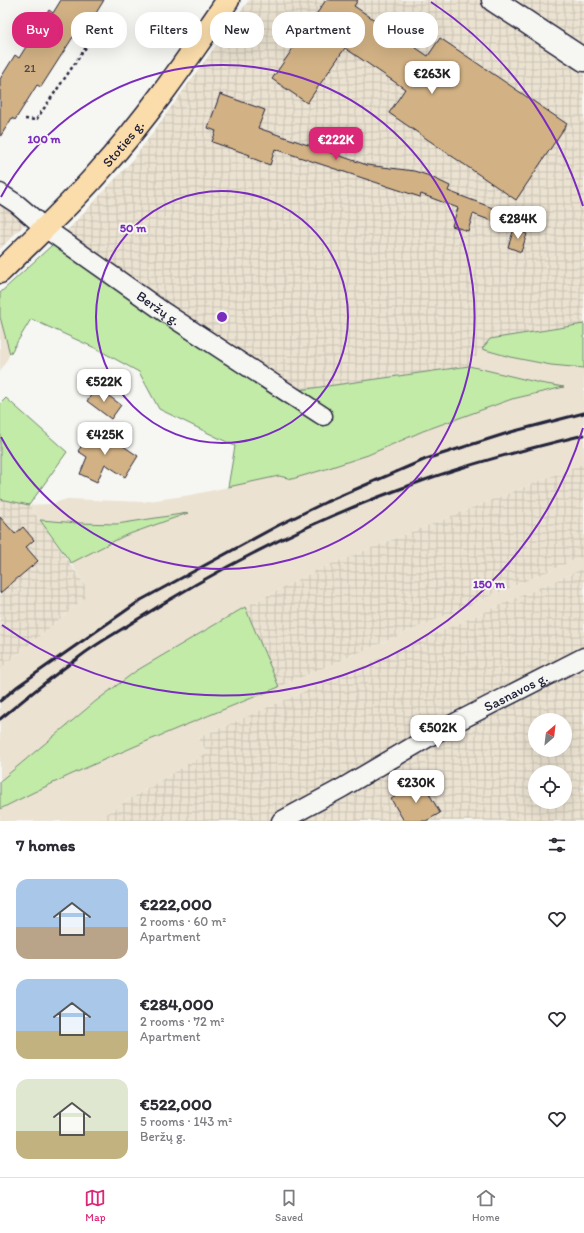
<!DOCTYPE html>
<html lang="en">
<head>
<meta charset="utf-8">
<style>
	:root { --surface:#fff; --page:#f2f2f3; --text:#2b2b33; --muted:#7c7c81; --line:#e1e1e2; --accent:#db2777 }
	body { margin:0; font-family:Itim,sans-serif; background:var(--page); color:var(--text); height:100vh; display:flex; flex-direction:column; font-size:15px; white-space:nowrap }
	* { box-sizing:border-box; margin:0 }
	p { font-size:13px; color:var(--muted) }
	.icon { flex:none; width:22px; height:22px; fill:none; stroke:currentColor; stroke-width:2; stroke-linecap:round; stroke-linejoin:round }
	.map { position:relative; height:821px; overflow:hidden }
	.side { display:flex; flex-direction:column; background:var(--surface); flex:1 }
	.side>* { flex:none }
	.top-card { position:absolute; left:12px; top:12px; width:560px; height:36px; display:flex; gap:8px }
	.needle { width:26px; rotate:28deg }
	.tools { position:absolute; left:528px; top:713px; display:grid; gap:8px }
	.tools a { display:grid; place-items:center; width:44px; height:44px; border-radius:50%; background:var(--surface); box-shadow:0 4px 16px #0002; font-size:20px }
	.price { position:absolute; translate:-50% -34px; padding:0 9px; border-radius:8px; background:#fff; color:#222; font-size:13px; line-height:26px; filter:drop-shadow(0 1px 2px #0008) }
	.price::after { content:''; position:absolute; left:50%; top:24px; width:12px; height:9px; margin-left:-6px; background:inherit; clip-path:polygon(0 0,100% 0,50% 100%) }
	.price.on { background:var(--accent); color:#fff }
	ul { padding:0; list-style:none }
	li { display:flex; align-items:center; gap:12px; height:100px; padding:0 16px }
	li span { display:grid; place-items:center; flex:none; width:112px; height:80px; border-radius:12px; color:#555 }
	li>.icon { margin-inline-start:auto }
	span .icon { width:48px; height:48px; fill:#fffc; stroke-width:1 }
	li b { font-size:17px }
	h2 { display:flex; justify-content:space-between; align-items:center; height:48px; padding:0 16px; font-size:17px }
	.chip { padding:0 14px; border-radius:16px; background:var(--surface); box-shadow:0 4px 16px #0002; font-size:14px; line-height:36px }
	.chip.on { background:var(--accent); color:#fff }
	.dock { display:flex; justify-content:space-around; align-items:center; height:56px; border-top:1px solid var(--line); background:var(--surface); font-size:11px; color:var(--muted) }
	.dock a { display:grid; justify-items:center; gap:2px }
	.dock .on { color:var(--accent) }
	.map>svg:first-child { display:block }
</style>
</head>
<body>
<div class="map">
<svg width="584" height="821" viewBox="0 0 584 821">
	<defs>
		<pattern id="industrial-grid" width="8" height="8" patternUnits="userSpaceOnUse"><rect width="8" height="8" fill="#ebe2d1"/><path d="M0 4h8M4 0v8" fill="none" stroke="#c9c2b4"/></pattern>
	</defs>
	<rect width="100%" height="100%" fill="#f6f6f2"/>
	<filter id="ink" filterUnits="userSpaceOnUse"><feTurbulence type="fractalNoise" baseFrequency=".025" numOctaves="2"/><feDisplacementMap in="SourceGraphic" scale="8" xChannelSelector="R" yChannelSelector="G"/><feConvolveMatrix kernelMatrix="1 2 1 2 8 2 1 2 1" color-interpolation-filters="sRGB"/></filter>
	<g filter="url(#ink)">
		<path fill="#ebe2d1" d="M0 317 10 354 0 372Z
			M482 349 510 357 551 365 584 368V463L319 569 245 607 136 671 96 701 0 781V669L85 598V585L71 563 124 536 184 514 117 524 78 523 40 520 29 505 52 504 67 499 142 502 191 495 279 476 292 479 368 455 423 431 512 399 562 387 540 383 469 366Z
			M584 556V568L198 738 207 752 94 821H0V809L38 789 126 749 279 687Z"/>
		<path fill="url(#industrial-grid)" fill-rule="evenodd" d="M249 0H584V324L490 339 469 366 292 391 63 235 132 161Z
			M0 193 17 204 24 225 0 249Z
			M584 463V556L279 687 245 607 319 569Z
			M0 499 29 505 85 585V598L0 669Z
			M584 568V821H94L207 752 198 738ZM535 720H565V750H535ZM535 772H565V802H535Z"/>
		<path fill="#c1eba7" stroke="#728671" d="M63 235 292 391 469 366 540 383 564 387 512 399 423 431 368 455 326 469 292 479 279 476 228 487 235 446 159 409 139 372 95 348 31 319 10 354 0 317V293Z
			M584 324V368L551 365 510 357 482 349 490 339Z
			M6 398 67 452 29 505 0 499V404Z
			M188 513 124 536 71 563 40 520 78 523 117 524Z
			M245 607 279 687C185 725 90 763 0 809V781L96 701 136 671Z"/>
		<path fill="#d2b285" stroke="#22223b" d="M61 0H104L79 41 73 37 41 87 37 85 15 120 12 118 0 137V79L15 55 19 58 49 10 53 13Z
			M326 0H358L354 6 428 56 440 38 567 124 516 200 389 113 405 89 345 48 307 103 272 79Z
			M220 94 265 110 258 128 367 165 414 171 427 175 450 186 448 191 519 218 514 229 473 214 468 231 452 226 458 208 421 194 420 197 275 149 270 165 249 157 250 155 212 142 216 131 208 128Z
			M514 229 527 234 521 252 508 247Z
			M97 387 121 405 111 419 87 401Z
			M95 427 138 456 125 477 105 464 97 482 80 474 87 457 78 451Z
			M0 517 15 534 23 527 34 540 26 547 38 561 0 593Z
			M422 781 440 813 426 821H404L391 799Z"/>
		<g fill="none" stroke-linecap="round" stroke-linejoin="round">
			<defs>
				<g id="minor">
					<path id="s1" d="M0 193 17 204 45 228 164 312 323 416"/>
					<path id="s2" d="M281 821 342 788 441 730 584 657"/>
				</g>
				<path id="tertiary" d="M493 0 584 60"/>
				<g id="primary">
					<path id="s3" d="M0 272C32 240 66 209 96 175 145 121 187 60 228 0"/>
				</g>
			</defs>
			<use href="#minor" stroke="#22223b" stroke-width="21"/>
			<use href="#tertiary" stroke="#22223b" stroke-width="25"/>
			<use href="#primary" stroke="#22223b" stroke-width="25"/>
			<path stroke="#22223b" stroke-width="2.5" stroke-dasharray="3 3" stroke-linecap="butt" d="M25 119 36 120 91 40 111 39"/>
			<use href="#minor" stroke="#f6f6f2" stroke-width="18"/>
			<use href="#tertiary" stroke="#f6f6f2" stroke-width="22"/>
			<use href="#primary" stroke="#fbddab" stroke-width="22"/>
			<path stroke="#22223b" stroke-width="3" d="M0 701 18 686 141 600 279 525 326 502 426 459 511 432 584 413
				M0 719C26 698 51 677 78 658 94 645 113 635 130 624 221 566 321 516 422 481 475 462 530 448 584 435"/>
		</g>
	</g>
	<g fill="none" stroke="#7b2cbf" stroke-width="2">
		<circle cx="222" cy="317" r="126"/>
		<path d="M1 197A252 252 0 1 1 1 437"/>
		<path d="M583 428A378 378 0 0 1 2 625M431 2A378 378 0 0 1 583 206"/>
	</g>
	<g text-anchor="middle" stroke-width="4" stroke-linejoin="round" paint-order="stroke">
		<g font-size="12" fill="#4e464e">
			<text x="30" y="72">21</text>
		</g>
		<g font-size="14" fill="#22223b" stroke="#f6f6f2">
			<text dy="5" stroke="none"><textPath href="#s3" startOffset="178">Stoties g.</textPath></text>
			<text dy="5" stroke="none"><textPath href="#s1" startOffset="196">Beržų g.</textPath></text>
			<text dy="5" stroke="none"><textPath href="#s2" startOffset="268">Sasnavos g.</textPath></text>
		</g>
	</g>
	<circle cx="222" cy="317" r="6" fill="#7b2cbf" stroke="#f6f6f2" stroke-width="2"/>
	<g font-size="12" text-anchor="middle" font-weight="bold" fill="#7b2cbf" stroke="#f6f6f2" stroke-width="4" stroke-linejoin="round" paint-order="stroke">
		<text x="44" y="143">100 m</text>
		<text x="133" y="232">50 m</text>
		<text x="489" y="588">150 m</text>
	</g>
</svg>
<div class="tools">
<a><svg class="needle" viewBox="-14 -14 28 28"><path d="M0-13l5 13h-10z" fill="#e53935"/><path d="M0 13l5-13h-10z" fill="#7c7c81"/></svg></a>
<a><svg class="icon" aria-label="locate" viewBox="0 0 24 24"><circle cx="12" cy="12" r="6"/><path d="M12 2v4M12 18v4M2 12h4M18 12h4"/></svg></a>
</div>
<b class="price" style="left:432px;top:95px">€263K</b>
<b class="price on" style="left:336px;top:161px">€222K</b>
<b class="price" style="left:518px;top:240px">€284K</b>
<b class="price" style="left:104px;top:403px">€522K</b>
<b class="price" style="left:105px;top:456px">€425K</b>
<b class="price" style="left:438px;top:749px">€502K</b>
<b class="price" style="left:416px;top:804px">€230K</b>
<div class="top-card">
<a class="chip on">Buy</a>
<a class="chip">Rent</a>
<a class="chip">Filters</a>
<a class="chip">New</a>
<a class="chip">Apartment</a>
<a class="chip">House</a>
</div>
</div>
<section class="side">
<h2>7 homes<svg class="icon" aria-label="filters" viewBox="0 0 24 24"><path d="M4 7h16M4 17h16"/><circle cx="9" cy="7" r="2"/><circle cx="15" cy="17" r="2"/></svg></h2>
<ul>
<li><span style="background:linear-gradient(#a9c7e8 60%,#b9a48a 0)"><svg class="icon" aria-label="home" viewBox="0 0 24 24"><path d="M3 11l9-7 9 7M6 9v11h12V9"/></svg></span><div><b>€222,000</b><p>2 rooms · 60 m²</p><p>Apartment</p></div><svg class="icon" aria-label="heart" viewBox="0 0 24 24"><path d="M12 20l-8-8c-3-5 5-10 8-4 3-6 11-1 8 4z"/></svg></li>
<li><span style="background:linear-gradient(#a9c7e8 65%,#c2b280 0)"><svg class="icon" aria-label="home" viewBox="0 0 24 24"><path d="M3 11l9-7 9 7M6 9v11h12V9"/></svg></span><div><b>€284,000</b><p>2 rooms · 72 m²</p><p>Apartment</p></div><svg class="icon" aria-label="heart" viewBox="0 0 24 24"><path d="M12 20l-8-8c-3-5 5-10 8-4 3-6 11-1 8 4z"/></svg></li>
<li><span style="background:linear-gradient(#dfe7d0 65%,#c2b280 0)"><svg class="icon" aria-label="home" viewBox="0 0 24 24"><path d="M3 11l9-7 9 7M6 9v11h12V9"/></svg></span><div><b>€522,000</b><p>5 rooms · 143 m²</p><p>Beržų g.</p></div><svg class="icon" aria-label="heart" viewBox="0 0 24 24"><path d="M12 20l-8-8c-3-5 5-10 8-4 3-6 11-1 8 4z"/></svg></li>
</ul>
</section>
<nav class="dock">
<a class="on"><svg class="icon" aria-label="map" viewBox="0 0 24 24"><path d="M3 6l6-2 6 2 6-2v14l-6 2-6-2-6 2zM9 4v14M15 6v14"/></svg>Map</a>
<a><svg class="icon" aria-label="saved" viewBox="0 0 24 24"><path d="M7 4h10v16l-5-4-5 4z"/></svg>Saved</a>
<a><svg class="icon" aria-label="home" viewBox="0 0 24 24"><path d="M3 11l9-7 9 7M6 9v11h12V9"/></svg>Home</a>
</nav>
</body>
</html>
